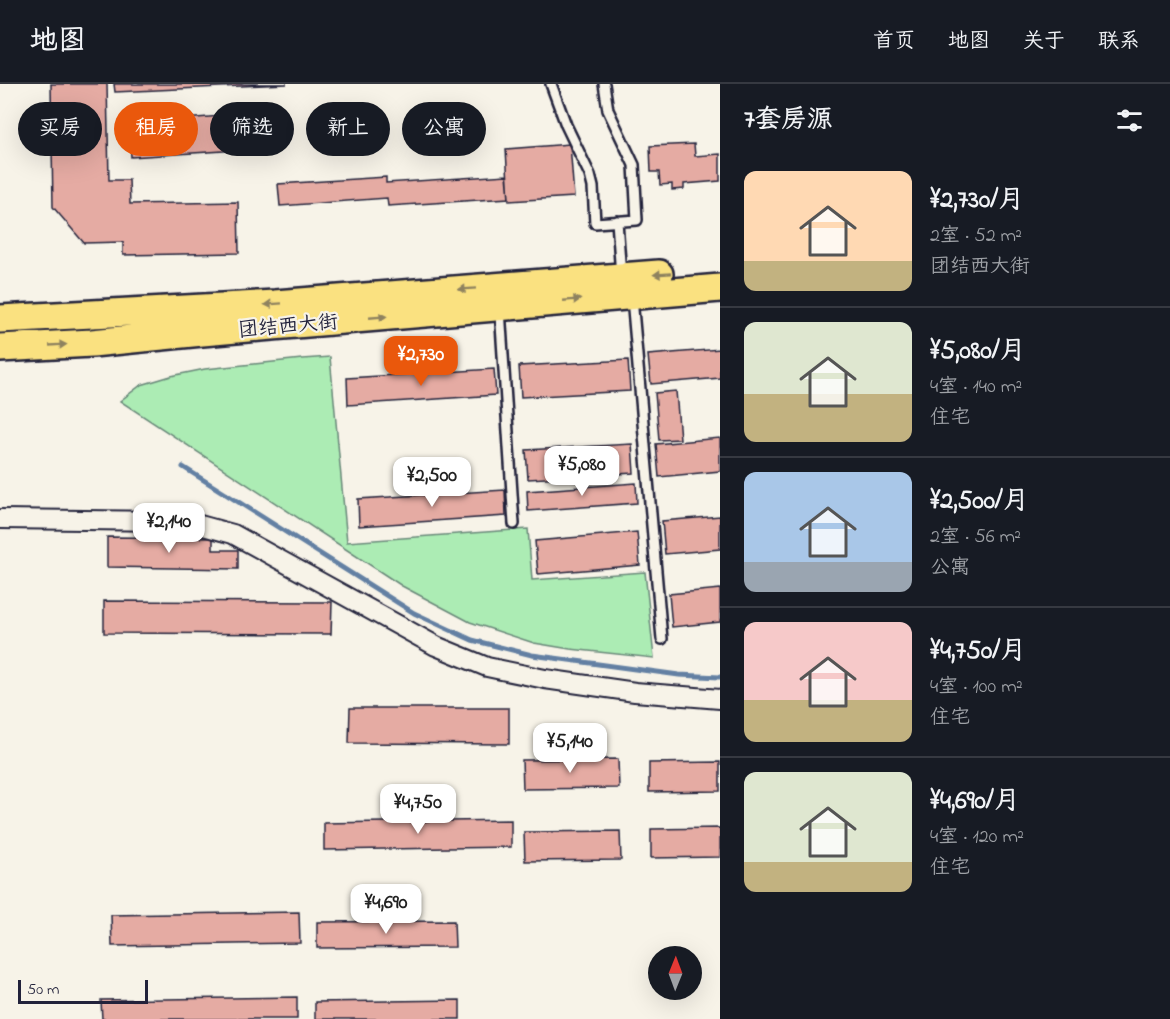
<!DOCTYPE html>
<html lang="zh">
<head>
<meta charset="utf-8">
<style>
	:root { --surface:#171b24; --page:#242831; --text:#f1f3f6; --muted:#9ea1a6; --line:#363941; --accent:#ea580c }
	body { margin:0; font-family:"Indie Flower","LXGW WenKai TC",sans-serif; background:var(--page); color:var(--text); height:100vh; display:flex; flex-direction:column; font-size:22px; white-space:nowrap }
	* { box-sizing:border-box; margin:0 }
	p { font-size:20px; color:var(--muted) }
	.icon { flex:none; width:33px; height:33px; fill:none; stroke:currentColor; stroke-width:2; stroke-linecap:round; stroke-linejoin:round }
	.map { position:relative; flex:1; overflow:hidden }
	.drawer { display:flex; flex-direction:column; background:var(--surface); width:450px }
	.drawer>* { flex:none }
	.hud { position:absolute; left:18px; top:18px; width:570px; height:54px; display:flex; gap:12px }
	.needle { width:39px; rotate:1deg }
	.controls { position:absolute; left:648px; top:862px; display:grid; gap:12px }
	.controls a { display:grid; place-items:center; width:54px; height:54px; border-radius:50%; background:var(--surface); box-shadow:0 6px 24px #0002; font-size:30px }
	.scale { position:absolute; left:18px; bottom:15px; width:130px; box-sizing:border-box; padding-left:6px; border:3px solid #22223b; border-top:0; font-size:16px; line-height:21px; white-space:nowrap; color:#22223b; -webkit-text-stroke:4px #f7f3e8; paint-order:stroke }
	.price { position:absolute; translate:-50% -51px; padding:0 14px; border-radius:12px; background:#fff; color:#222; font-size:20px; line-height:39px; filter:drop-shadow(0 2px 3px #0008) }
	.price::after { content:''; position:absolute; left:50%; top:36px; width:18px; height:14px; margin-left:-9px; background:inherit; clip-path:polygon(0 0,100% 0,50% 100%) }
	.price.on { background:var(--accent); color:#fff }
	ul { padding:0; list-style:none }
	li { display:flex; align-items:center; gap:18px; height:150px; padding:0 24px }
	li+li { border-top:2px solid var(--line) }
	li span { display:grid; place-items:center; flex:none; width:168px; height:120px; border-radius:12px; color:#555 }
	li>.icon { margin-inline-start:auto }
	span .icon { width:72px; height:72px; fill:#fffc; stroke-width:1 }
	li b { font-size:26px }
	h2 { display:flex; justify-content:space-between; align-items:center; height:72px; padding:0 24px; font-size:26px }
	.chip { padding:0 21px; border-radius:27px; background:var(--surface); box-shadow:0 6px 24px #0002; font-size:21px; line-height:54px }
	.chip.on { background:var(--accent); color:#fff }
	header { display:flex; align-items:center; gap:36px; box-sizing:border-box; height:84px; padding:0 30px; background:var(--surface); border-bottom:2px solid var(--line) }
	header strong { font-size:28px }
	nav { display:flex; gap:33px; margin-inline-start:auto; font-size:21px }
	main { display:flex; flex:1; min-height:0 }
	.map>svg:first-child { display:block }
</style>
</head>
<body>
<header>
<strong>地图</strong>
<nav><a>首页</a><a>地图</a><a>关于</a><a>联系</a></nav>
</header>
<main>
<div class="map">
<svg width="720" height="935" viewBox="0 0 720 935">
	<rect width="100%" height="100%" fill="#f7f3e8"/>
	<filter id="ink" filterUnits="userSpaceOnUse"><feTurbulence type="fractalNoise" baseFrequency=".0167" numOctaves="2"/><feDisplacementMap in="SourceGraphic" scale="12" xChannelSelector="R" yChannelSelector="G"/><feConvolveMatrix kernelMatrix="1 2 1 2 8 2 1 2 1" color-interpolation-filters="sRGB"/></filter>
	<g filter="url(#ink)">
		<path fill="#acecb4" stroke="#678778" stroke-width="1.5" d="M330 273 347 458 528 445 532 496 645 488 654 574 570 565 534 559 470 538 402 502 120 317 141 301 171 292 205 285 302 275Z"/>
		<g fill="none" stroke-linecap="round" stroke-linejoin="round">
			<path stroke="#6380a3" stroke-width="5" d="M183 383 414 529 472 556 532 571 679 591 720 593"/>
		</g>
		<path fill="#e5aba3" stroke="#22223b" stroke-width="1.5" d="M51 0H107L109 96H129L130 120 238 118 239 169 123 171V158L84 159 53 123Z
			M114 0H287L115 8Z
			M236 31 239 66 131 73 129 39Z
			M570 60 574 113 509 117 506 65Z
			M694 60 695 72 720 70V97L684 100V105L672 106V100L660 101 659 88H651L650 62Z
			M507 91 509 114 388 122 387 114 280 122 278 100 386 93V99Z
			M720 265V294L651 300 648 271Z
			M628 276 630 307 521 313 519 282Z
			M494 285 496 311 348 321 347 294Z
			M676 307 680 355 659 356 655 309Z
			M720 354V387L659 393 656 360Z
			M632 360 634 389 528 395 526 366Z
			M636 399 637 419 528 427 527 407Z
			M505 406 506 432 359 442 358 415Z
			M720 432V465L665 470 662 437Z
			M637 448 640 481 538 490 535 457Z
			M107 453 213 454V466H238V485L107 483Z
			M720 505V538L672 543 669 510Z
			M104 517 332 518 331 550 104 549Z
			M350 624H509V660L349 659Z
			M618 675 619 704 523 705 522 676Z
			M720 678V707L649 708V679Z
			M511 736V763L324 766V739Z
			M720 744V773L651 774V745Z
			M620 747 621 776 525 777 524 748Z
			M299 828 300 859 112 862 111 831Z
			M454 837 455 863 317 864V838Z
			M297 913V935H102L101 916Z
			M460 916V935H315V918Z"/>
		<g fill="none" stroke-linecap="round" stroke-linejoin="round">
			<defs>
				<path id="service" d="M551 0 566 41 590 91 593 103 595 139 637 136 634 81 608 26 604 0
					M617 137 621 192
					M632 214 662 555
					M500 225 514 440"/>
				<path id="minor" d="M0 435 168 437 200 441 233 450 436 562 487 583 545 595 635 608 720 615"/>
				<path id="primary" d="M0 235 275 220 659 190
					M0 264 92 259 202 248 720 204"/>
			</defs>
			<use href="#service" stroke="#22223b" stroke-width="14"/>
			<use href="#minor" stroke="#22223b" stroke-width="22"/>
			<use href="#primary" stroke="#22223b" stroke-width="32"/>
			<use href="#service" stroke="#f7f3e8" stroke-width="9"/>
			<use href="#minor" stroke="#f7f3e8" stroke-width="18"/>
			<use href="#primary" stroke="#fae180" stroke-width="27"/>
		</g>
		<defs><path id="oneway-solid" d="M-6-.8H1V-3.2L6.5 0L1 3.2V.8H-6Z" transform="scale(1.5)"/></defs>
		<g fill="#8e825e">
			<use href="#oneway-solid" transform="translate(662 190) rotate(176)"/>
			<use href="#oneway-solid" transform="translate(467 205) rotate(176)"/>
			<use href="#oneway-solid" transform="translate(572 216) rotate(-5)"/>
			<use href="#oneway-solid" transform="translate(273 220) rotate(176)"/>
			<use href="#oneway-solid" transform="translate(378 233) rotate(-5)"/>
			<use href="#oneway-solid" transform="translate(58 261) rotate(-3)"/>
		</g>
	</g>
	<g text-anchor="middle" stroke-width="4.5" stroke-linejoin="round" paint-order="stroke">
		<g font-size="20" fill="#22223b" stroke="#f7f3e8">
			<text transform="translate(288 241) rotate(-5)" y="7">团结西大街</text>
		</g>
	</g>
</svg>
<div class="controls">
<a><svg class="needle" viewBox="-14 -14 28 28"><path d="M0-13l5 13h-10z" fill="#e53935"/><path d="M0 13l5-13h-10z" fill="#9ea1a6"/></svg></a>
</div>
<div class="scale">50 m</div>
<b class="price on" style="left:421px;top:303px">¥2,730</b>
<b class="price" style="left:582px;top:413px">¥5,080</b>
<b class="price" style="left:432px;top:424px">¥2,500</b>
<b class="price" style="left:169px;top:470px">¥2,140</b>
<b class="price" style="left:570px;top:690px">¥5,140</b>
<b class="price" style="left:418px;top:751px">¥4,750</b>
<b class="price" style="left:386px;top:851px">¥4,690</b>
<div class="hud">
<a class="chip">买房</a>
<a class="chip on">租房</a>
<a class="chip">筛选</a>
<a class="chip">新上</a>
<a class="chip">公寓</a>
</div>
</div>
<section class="drawer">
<h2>7套房源<svg class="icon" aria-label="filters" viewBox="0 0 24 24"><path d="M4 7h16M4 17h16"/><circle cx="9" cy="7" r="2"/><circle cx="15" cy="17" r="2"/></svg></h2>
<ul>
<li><span style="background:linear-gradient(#ffd9b3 75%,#c2b280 0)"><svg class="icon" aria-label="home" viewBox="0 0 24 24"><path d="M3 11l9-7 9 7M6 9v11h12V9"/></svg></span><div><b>¥2,730/月</b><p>2室 · 52 m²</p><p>团结西大街</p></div></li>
<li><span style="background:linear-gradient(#dfe7d0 60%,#c2b280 0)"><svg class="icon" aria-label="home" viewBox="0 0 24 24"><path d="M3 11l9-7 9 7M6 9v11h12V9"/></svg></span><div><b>¥5,080/月</b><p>4室 · 140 m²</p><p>住宅</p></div></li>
<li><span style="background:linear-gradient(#a9c7e8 75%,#9aa5b1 0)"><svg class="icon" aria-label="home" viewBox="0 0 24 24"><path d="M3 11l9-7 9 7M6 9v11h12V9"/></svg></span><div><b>¥2,500/月</b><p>2室 · 56 m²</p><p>公寓</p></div></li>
<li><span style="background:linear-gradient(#f6c9c9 65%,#c2b280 0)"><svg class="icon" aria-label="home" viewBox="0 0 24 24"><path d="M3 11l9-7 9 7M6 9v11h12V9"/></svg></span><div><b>¥4,750/月</b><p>4室 · 100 m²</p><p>住宅</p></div></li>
<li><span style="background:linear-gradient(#dfe7d0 75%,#c2b280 0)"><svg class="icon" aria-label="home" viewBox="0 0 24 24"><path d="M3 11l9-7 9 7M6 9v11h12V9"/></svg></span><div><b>¥4,690/月</b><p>4室 · 120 m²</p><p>住宅</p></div></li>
</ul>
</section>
</main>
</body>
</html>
